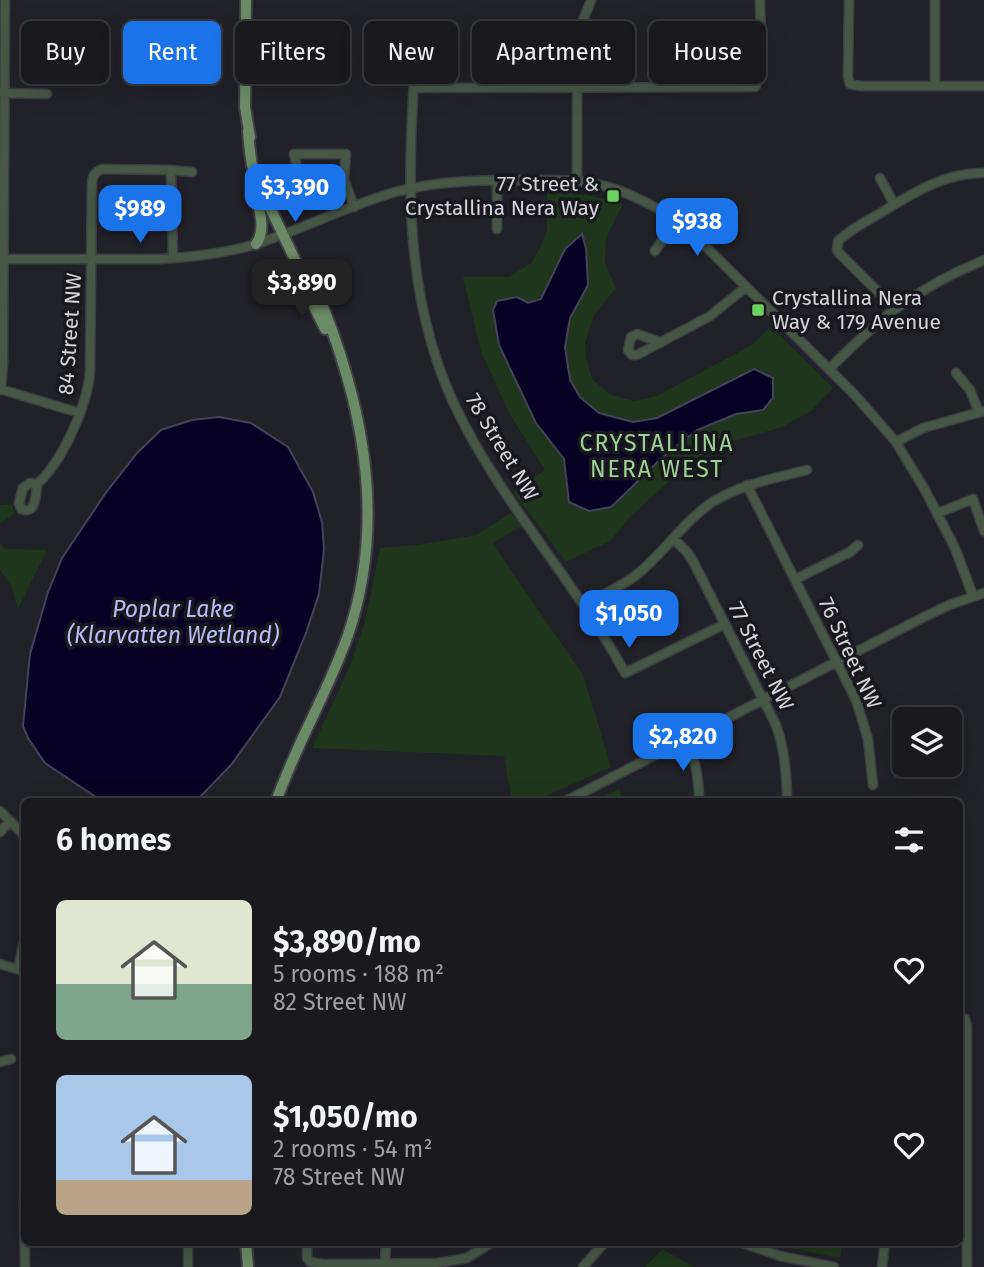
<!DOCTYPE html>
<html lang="en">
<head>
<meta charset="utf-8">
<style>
	:root { --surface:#19191e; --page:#26262b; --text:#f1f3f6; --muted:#9fa0a4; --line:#37383c; --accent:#1a73e8 }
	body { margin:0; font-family:"Fira Sans",sans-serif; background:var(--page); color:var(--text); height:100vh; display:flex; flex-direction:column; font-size:26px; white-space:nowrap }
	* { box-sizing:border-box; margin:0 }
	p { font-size:23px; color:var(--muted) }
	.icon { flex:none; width:38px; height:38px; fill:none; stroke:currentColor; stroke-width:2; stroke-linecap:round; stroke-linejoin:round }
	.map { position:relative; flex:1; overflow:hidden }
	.details { position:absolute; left:21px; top:798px; width:942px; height:448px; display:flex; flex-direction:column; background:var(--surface); border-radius:10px; box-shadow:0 7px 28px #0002,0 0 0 2px var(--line) }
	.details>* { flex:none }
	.banner { position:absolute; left:21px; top:21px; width:943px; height:63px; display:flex; gap:14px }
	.tools { position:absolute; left:892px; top:707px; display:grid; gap:14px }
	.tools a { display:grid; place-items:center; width:70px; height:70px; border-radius:10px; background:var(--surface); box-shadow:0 7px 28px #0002,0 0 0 2px var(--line); font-size:35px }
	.price { position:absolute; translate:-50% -60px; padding:0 16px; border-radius:14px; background:var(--accent); color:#fff; font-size:23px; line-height:46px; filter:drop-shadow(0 2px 4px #0008) }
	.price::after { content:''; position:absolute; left:50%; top:42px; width:21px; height:16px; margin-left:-10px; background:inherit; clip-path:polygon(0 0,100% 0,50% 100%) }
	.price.active { background:#222; color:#fff }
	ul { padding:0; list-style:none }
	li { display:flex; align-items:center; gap:21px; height:175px; padding:0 35px }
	li span { display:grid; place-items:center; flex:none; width:196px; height:140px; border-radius:10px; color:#555 }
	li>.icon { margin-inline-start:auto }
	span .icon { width:84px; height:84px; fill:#fffc; stroke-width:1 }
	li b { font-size:30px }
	h2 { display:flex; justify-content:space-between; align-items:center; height:84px; padding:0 35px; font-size:30px }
	.tag { padding:0 24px; border-radius:10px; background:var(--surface); box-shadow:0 7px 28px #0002,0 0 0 2px var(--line); font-size:24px; line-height:63px }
	.tag.active { background:var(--accent); color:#fff }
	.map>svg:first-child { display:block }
</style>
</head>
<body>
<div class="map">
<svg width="984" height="1267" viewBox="0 0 984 1267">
	<rect width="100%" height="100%" fill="#212128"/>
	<path fill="#1e371c" d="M547 192C573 192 597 196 623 204L606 238 605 263 616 288 594 315 585 343 586 358 592 379 611 395 634 401 657 396 752 345 771 327 833 388 811 411 782 427 719 445 689 463 631 516 610 541 566 562 513 492 545 470 509 413 481 351 463 277H509L531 263 541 246 547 231Z
		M12 504 15 513 0 524V505Z
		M511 513 522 526 492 543 583 675 611 767 534 801H512L504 756 312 748 350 666 365 622 380 548 417 545 476 535Z
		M0 544 5 549 47 550 18 609 12 587 0 570Z
		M619 789 623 801H593Z
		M771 1243H842L840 1258 780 1246Z
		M662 1249 694 1267H645Z"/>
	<path fill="#070124" stroke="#45415a" stroke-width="2" d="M582 234 586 249 588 285 570 318 565 347 570 380 580 397 599 413 633 422 657 418 754 369 773 378V398L763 410 736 414 697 430 666 454 611 507 589 511 569 502 564 459 536 423 499 345 493 310 497 301 517 297 528 303 541 299 565 249Z
		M219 417 251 423 288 447 313 492 322 522 324 549 319 594 306 633 280 697 231 765 197 800 194 802 102 801 45 763 28 738 23 726 30 654 48 592 62 558 105 494 137 453 161 430 192 420Z"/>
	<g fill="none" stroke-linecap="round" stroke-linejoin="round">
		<defs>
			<path id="minor" d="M849 0 848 77 850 84 861 86H984
				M935 0V86
				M417 41C407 171 400 305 464 424 510 512 578 586 625 673L725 624
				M669 44V87
				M414 88 755 87C764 73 760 19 760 0
				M0 93 47 94
				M171 170 173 258
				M880 178 894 204
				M344 179 346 154H294L303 192 344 179 354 207
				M577 180V49L582 23 591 0
				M497 229V180
				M655 251 676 220
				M0 259H160C195 257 231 253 265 241 309 226 350 205 395 192 440 180 486 180 532 180 556 180 579 179 601 185 633 193 661 209 687 228L854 394 896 442 925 490 955 548 973 596
				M895 309 839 253 837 250 838 241C850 230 865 222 879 214 911 194 945 172 984 173
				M660 342 637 334 631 337 628 350 632 355H637L710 316 746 287
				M829 369C850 349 870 328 894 310 921 290 952 273 984 260
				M956 373 970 390 979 412
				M0 389 80 413
				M1 390 3 363 5 0
				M896 442 923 428 984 411
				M37 484C36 495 36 515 21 509L19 503 23 488 30 483 37 484C62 463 88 404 90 371L92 182C93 174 96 171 103 169L171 170 192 172
				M747 485 856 700 868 739 873 785
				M938 513 973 499 984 531
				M673 538 687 552 694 563 776 725C785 750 787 775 787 802
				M796 579 850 552 858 545
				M583 604C602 595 623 586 640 572 666 550 685 520 714 501 743 484 775 478 807 470
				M685 739C696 760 699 778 699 802
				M564 802 922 618 949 605 984 593
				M0 811 24 835
				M0 832 10 821
				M0 964 24 971
				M18 969 24 942
				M959 1016 965 1019 967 1026V1267
				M0 1062 11 1059
				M24 1200 25 1267
				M307 1242V1258L310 1262 323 1264 438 1263 467 1258 492 1242
				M740 1242 780 1256 834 1267
				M385 1263 386 1242
				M188 1267V1242
				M583 1267 605 1242
				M882 1267 885 1242"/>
			<path id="major" d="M246 0 245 107 250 137
				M248 131C250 154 251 175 264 195L298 266C315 279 334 335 341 357 370 447 379 544 348 635 328 692 296 744 276 802
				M252 180C255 199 269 227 256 244
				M298 274 325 329
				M246 1242 248 1267"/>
		</defs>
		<use href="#minor" stroke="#3e3e44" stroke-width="11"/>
		<use href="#major" stroke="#3e3e44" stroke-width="14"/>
		<use href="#minor" stroke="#475746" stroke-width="8"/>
		<use href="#major" stroke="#6b8b67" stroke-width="10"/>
	</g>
	<g fill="#6cd362" stroke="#18181e" stroke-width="2.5">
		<rect x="606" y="189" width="14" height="14" rx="3.5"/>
		<rect x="751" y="303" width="14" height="14" rx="3.5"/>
	</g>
	<g text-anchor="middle" stroke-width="7" stroke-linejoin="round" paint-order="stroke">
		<g font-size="21" fill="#d5d5d9" stroke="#18181e" text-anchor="end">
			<text x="599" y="191">77 Street &amp;<tspan x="599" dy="24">Crystallina Nera Way</tspan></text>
			<text x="772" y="305" text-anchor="start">Crystallina Nera<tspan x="772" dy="24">Way &amp; 179 Avenue</tspan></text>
		</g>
		<g font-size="21" fill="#d5d5d9" stroke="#18181e">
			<text transform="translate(70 334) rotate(-86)" y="7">84 Street NW</text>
			<text transform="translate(502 447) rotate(59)" y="7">78 Street NW</text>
			<text transform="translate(850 653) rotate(65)" y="7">76 Street NW</text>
			<text transform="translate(761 656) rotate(63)" y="7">77 Street NW</text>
		</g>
		<g font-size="23" letter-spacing="2" fill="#9dd397" stroke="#18181e">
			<text x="657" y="451">CRYSTALLINA<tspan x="657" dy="26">NERA WEST</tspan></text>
		</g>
		<g font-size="23" font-style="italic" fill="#bbbdf8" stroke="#18181e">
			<text x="173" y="617">Poplar Lake<tspan x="173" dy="26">(Klarvatten Wetland)</tspan></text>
		</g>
	</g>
</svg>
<div class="tools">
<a><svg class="icon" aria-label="layers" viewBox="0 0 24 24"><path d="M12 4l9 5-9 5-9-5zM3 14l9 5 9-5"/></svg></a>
</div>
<b class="price" style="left:295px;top:224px">$3,390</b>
<b class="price" style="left:140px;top:245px">$989</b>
<b class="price" style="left:697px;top:258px">$938</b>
<b class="price active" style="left:302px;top:319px">$3,890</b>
<b class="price" style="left:629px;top:650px">$1,050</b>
<b class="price" style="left:683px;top:773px">$2,820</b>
<div class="banner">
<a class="tag">Buy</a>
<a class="tag active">Rent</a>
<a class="tag">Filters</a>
<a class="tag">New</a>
<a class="tag">Apartment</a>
<a class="tag">House</a>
</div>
<section class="details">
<h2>6 homes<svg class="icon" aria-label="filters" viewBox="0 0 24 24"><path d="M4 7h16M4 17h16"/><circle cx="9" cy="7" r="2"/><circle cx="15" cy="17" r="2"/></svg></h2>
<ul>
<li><span style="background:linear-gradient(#dfe7d0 60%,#7fa58c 0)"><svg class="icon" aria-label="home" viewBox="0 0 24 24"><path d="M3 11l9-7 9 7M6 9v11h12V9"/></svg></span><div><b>$3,890/mo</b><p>5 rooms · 188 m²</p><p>82 Street NW</p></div><svg class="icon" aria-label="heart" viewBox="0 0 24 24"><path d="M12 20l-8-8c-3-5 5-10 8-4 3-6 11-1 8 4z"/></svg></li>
<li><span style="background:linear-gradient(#a9c7e8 75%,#b9a48a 0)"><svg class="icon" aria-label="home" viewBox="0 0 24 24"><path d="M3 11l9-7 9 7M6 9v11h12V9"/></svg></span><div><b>$1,050/mo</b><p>2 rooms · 54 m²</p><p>78 Street NW</p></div><svg class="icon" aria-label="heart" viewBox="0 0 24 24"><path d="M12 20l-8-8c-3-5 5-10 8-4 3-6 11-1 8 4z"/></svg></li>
</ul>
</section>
</div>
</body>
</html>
